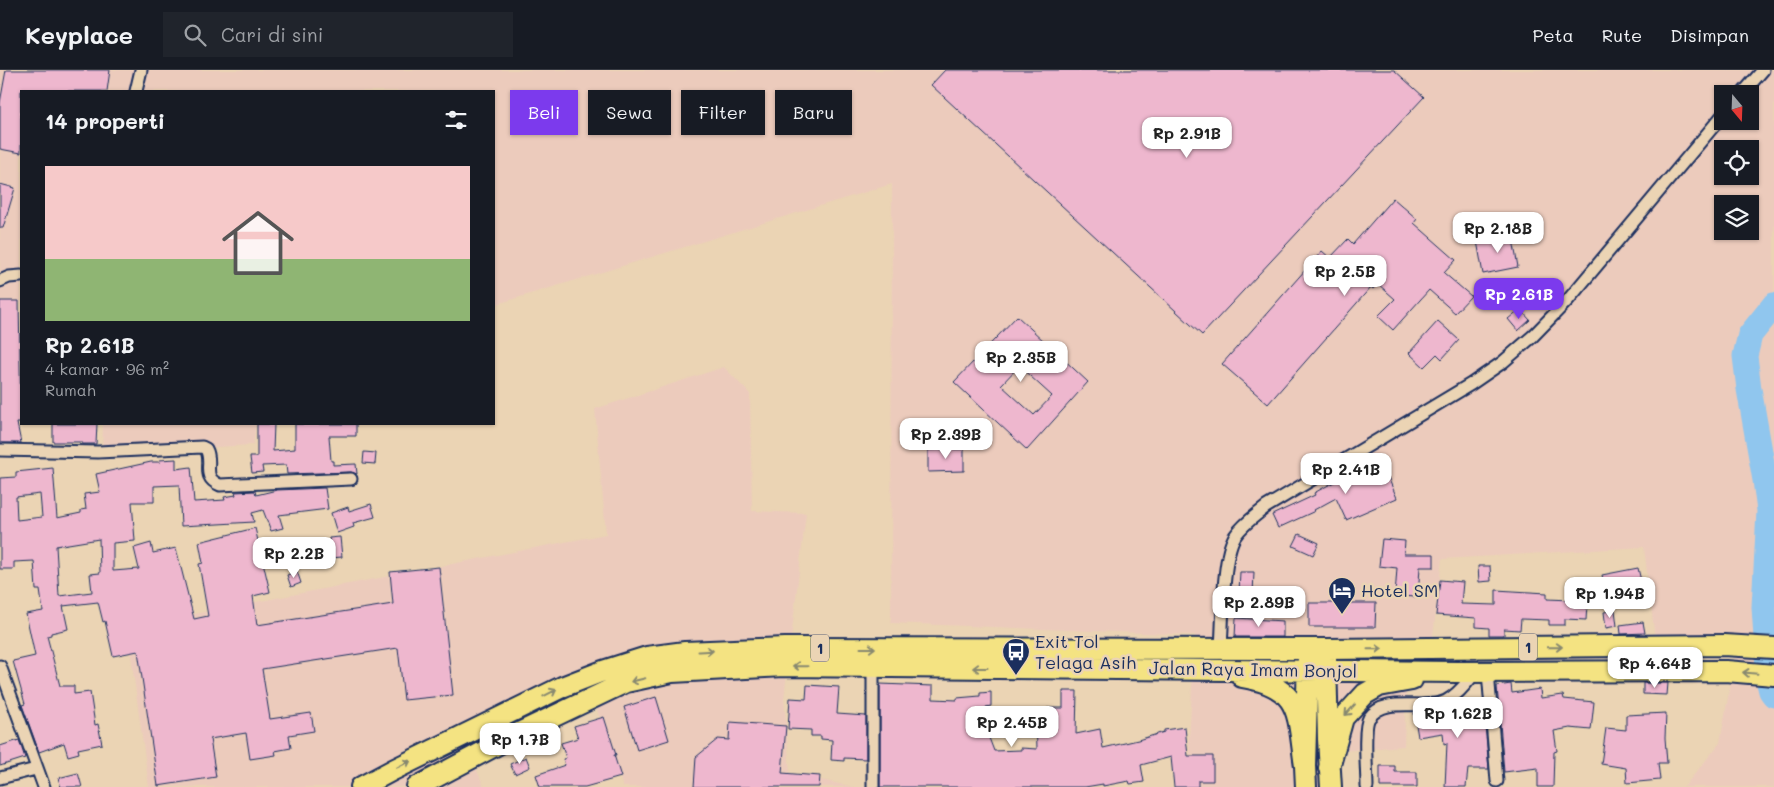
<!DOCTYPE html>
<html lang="id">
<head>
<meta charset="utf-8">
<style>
	:root { --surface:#171b24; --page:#20242c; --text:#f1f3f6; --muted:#9ea1a6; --line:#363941; --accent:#7c3aed }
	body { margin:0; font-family:Mali,sans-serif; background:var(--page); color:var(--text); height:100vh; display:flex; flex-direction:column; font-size:19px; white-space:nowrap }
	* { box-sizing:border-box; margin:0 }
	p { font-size:16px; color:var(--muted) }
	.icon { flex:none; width:28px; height:28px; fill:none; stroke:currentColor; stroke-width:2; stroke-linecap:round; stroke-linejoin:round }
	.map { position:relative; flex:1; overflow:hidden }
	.side { position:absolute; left:20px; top:20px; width:475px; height:335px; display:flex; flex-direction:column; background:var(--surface); border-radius:0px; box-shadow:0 1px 4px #0004 }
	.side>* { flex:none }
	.hud { position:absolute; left:510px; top:20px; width:475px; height:45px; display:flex; gap:10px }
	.needle { width:32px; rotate:161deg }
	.tools { position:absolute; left:1714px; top:15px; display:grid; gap:10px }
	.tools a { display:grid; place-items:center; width:45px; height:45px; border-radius:0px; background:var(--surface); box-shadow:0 1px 4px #0004; font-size:25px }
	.price { position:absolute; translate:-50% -42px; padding:0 11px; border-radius:10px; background:#fff; color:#222; font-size:16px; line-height:32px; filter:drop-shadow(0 1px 2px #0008) }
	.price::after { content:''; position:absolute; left:50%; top:30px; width:15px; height:11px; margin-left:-8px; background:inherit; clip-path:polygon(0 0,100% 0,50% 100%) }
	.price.on { background:var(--accent); color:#fff }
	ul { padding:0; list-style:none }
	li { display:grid; align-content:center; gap:10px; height:265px; padding:0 25px }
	li span { display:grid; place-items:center; height:155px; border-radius:0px; color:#555 }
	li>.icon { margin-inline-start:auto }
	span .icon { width:90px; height:90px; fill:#fffc; stroke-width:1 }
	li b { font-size:21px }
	h2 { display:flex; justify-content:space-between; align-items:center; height:60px; padding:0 25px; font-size:21px }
	.tag { padding:0 18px; border-radius:0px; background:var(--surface); box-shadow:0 1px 4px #0004; font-size:18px; line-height:45px }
	.tag.on { background:var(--accent); color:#fff }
	header { display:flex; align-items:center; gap:30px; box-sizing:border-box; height:70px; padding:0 25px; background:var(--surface); border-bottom:1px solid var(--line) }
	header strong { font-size:24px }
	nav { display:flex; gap:28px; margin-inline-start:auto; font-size:18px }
	.search { width:350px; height:45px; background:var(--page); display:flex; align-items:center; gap:12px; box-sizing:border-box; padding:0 18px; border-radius:0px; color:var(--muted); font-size:19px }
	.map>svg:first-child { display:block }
</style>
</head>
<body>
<header>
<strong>Keyplace</strong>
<div class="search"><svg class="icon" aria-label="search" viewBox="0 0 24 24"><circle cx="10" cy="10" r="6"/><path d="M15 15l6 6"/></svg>Cari di sini</div>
<nav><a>Peta</a><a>Rute</a><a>Disimpan</a></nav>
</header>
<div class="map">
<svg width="1774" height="717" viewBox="0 0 1774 717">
	<rect width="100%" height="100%" fill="#ebd4b4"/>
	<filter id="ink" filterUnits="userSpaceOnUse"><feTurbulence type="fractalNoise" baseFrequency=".02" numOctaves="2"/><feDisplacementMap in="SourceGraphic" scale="10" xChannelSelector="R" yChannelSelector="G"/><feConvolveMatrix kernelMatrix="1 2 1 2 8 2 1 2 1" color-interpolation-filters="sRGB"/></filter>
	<g filter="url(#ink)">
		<path fill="#eccbbc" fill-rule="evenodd" d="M0 0H1774V717H1684L1720 673 1737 576 1655 569 1644 477 1442 489 1431 583 1407 585 1404 676 1330 682 1331 717H1193L1189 670 1195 565 891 553 892 114 494 235V21H21V233L0 234ZM1722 24H1750V51H1722ZM1722 79H1750V106H1722ZM1722 134H1750V161H1722Z
			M724 297 750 324 752 441 806 443 784 628 790 703 853 717H623L588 613 466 673 484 717H149L127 557 606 464 595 339Z
			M103 354H256L253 375 102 383Z"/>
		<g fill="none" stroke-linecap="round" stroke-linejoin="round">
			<path stroke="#90c6ee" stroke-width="25" d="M1774 235 1750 265 1745 286 1749 319 1765 410 1769 441 1764 537 1769 613 1771 621 1774 625"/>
		</g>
		<path fill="#eeb7ce" stroke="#1b2f5e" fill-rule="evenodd" d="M6 0H110L107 21H21V83L0 79V33Z
			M945 0H1394L1424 27 1202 265 931 15Z
			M0 114 15 118 3 158H0Z
			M1393 128 1417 149 1414 153 1456 190 1444 203 1471 226 1455 243 1429 220 1393 260 1378 246 1395 229 1378 214 1373 219 1371 217 1268 334 1222 294 1322 181 1330 188 1348 169 1353 174Z
			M1512 164 1518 197 1483 204 1477 171Z
			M0 231H19L21 353H17L21 373H0Z
			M1520 239 1530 250 1518 261 1508 249Z
			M1017 246 1088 312 1027 380 954 312ZM1019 296 1052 326 1034 345 1001 315Z
			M1438 251 1459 270 1442 289 1437 284 1424 297 1409 283Z
			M53 354H97L96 374H82V372H53Z
			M257 354H274L273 381 295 379V354H356V366H329L331 391H333V395L356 394 357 404 351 402 287 404 286 395 262 396 263 402 252 403 250 387H257Z
			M964 379V401L928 402V380Z
			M364 382 376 383 375 394 363 393Z
			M176 389V399L191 397 194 432 225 430 224 427 236 425 235 422 255 421 256 425 277 420 325 418 328 439 279 445 283 458 271 461 263 440 252 443 254 452 181 456 179 415 154 416V432H132L135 471 113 473V501L139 499 134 478 151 473 153 483 176 478 194 549 208 546 199 494 203 493 199 472 255 458 270 522 253 526 257 555 393 534 390 502 439 497 453 625 404 630 398 578 262 599 270 649 311 643 314 661 289 665 291 678 275 681 276 685 250 689 246 663 210 669 216 707 158 716 138 581 113 586 105 551 103 552 98 532 63 536 68 559 51 563V565L47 566 60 616H74V624L90 622 95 655 98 654 102 674 78 679 79 683 68 686 64 673 39 682 22 635 25 634 13 591 35 586 26 544 43 541 40 520H36L34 491 14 492V499H0V408L16 407V402L53 398 57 448 81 443V440L86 439 84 424 100 422 96 404 151 392H160L159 390ZM40 424 42 447 17 450 16 427ZM99 469 100 503 90 504 92 522 59 526 56 476Z
			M1376 389 1385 406 1387 405 1397 428 1346 450 1336 428 1314 440 1315 441 1278 458 1272 445 1315 425 1314 423Z
			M371 434 375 447 353 453 354 457 337 463 331 443 348 437 349 441Z
			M1299 464 1319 473 1313 485 1293 476Z
			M340 467 342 487 331 488 329 468Z
			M1382 469 1405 471 1404 484H1434V497H1420L1418 527 1395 526 1397 498 1379 496Z
			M1478 496H1490L1491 511 1479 512Z
			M1638 498 1641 511 1623 514 1627 530 1613 533 1609 517 1605 518 1602 505Z
			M297 501 301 513 291 517 287 505Z
			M1240 502H1254L1253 524 1239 523Z
			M1440 510 1463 512 1461 534 1496 535V520L1547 523V529L1572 530 1573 518 1588 519 1586 550 1565 549V555H1549V550L1521 549 1520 560 1504 559V565H1489V558L1476 557V548L1436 545Z
			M1309 533H1376L1375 557H1309Z
			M1615 540 1617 556 1606 558 1604 542Z
			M1236 548 1283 551V567H1235Z
			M1643 552 1645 563 1621 564 1620 555Z
			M1643 613H1668L1667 625 1643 624Z
			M880 614 933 616V629L957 630V628L980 626V623L991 622V636L986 637 992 659 986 660 994 681 1021 680V678L1037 679 1036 646 1047 645V638H1063V621H1077L1076 664 1100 659 1103 678 1138 670 1164 662V660L1185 657 1188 686H1213V711H1198V717H1174L1171 687 1141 695 1144 712 1130 714 1129 711 1103 716V714L1085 717H880Z
			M1511 614 1512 623 1540 619 1541 628 1563 625 1564 629 1594 632 1591 660 1570 658 1554 661 1557 681 1554 682 1553 717H1538V698L1504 702 1497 616Z
			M807 615 839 617 837 644 866 646V689L844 688V691L831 690 832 670 821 669V666H811V660L788 659 790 628 806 629Z
			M656 627 669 670 637 680 624 637Z
			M1483 632 1489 699H1468L1466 717H1445L1447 673 1444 674 1443 663 1418 667 1414 643 1465 638 1464 634Z
			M1666 643 1665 668 1667 693H1658L1660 710 1627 713 1626 698 1601 694 1606 658 1626 660V645Z
			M604 647 616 685H614L621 707 585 717H540L536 705 565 695 563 689 566 688 561 673 578 668 574 656Z
			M730 652 786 656 782 703 820 706 819 717H694L696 687 718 669 729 670Z
			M19 670 25 688 0 696V676Z
			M526 687 530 697 515 704 510 694Z
			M1380 696H1395V702H1417V717H1380Z
			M78 703 82 717H61L58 708Z"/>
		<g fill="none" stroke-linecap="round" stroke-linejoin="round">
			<defs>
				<path id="street" d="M136 21 141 0
					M1742 24 1763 0
					M0 211 9 207 21 206
					M0 380 98 382 202 377 206 379C214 393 200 407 220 415L351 409
					M1221 578C1223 551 1222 487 1235 466 1243 454 1255 446 1266 437L1471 314 1503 292 1533 266 1568 230 1722 46
					M0 596 44 717
					M873 597V717
					M1488 602 1497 711
					M0 708 36 699
					M1367 717C1367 703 1363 658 1369 648 1386 624 1425 642 1446 631 1459 624 1467 612 1476 602"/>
				<path id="highway" d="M1326 589 1328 669 1331 717
					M1242 607C1303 617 1297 644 1305 696
					M1329 698 1343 648 1365 624 1379 616 1412 610
					M361 717 393 700 562 617 603 601 647 587 685 582 785 578 1326 579 1724 575 1774 578
					M417 717 519 663 626 612 672 602 784 596 1458 602 1726 601 1774 605
					M1306 717 1305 696 1308 588"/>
			</defs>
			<use href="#street" stroke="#1b2f5e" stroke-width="15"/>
			<use href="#highway" stroke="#1b2f5e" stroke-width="24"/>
			<use href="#street" stroke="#ebd4b4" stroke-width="11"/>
			<use href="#highway" stroke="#f4e382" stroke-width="20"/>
		</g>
		<defs><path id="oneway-shaft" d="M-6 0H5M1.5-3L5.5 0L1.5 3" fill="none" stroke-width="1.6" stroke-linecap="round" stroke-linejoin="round" transform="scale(1.25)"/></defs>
		<g stroke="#888970">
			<use href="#oneway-shaft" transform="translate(1555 577) rotate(-1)"/>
			<use href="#oneway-shaft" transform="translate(868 578)"/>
			<use href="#oneway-shaft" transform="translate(1375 579) rotate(-1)"/>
			<use href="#oneway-shaft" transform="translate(706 581) rotate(-3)"/>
			<use href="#oneway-shaft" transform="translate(800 596) rotate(-179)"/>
			<use href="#oneway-shaft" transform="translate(980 598) rotate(-180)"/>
			<use href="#oneway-shaft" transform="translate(1750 603) rotate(-175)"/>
			<use href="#oneway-shaft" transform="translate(638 610) rotate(167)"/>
			<use href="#oneway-shaft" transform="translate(550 623) rotate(-27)"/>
			<use href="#oneway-shaft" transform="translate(1350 640) rotate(132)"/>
			<use href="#oneway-shaft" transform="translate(404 694) rotate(-26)"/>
		</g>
	</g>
	<defs>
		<symbol id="hotel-pin" viewBox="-11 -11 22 30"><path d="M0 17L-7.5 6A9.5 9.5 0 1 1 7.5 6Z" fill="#1b2f5e" stroke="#ebd4b4"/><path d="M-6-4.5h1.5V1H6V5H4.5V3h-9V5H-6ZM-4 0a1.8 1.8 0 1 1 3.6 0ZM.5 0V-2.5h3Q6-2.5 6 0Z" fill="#fff"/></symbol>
		<symbol id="bus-pin" viewBox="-11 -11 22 30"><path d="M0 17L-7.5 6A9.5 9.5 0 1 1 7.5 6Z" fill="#1b2f5e" stroke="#ebd4b4"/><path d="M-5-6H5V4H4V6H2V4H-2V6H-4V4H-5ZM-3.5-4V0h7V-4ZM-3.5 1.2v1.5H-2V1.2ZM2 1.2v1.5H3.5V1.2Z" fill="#fff"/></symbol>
	</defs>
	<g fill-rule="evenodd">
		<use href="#hotel-pin" x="1326" y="505" width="32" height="43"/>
		<use href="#bus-pin" x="1000" y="566" width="32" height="43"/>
	</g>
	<g text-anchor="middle" stroke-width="5" stroke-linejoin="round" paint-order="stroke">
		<g fill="#ebd4b4" stroke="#596078" stroke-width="1">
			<rect x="1519" y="563.5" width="18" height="27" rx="4"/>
			<rect x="811" y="564.5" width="18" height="27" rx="4"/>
		</g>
		<g font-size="16" font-weight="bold" fill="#1b2f5e">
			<text x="1528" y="583">1</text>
			<text x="820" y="584">1</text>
		</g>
		<g font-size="18" fill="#1b2f5e" stroke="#ebd4b4" text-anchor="start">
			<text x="1361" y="527">Hotel SM</text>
			<text x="1035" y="578">Exit Tol<tspan x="1035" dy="21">Telaga Asih</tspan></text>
		</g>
		<g font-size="18" fill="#1b2f5e" stroke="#ebd4b4">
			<text transform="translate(1253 600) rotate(1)" y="6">Jalan Raya Imam Bonjol</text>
		</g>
	</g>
</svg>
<div class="tools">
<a><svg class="needle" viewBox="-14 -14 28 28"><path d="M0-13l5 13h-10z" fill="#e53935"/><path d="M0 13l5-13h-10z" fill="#9ea1a6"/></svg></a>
<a><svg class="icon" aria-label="locate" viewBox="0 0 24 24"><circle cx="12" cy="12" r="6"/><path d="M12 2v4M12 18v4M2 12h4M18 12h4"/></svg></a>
<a><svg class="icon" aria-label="layers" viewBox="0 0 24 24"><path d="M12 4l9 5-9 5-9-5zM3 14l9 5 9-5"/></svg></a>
</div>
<b class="price" style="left:1187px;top:89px">Rp 2.91B</b>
<b class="price" style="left:1498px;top:184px">Rp 2.18B</b>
<b class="price" style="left:1345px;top:227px">Rp 2.5B</b>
<b class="price on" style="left:1519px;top:250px">Rp 2.61B</b>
<b class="price" style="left:1021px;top:313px">Rp 2.35B</b>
<b class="price" style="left:946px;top:390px">Rp 2.39B</b>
<b class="price" style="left:1346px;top:425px">Rp 2.41B</b>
<b class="price" style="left:294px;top:509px">Rp 2.2B</b>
<b class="price" style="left:1610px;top:549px">Rp 1.94B</b>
<b class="price" style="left:1259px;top:558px">Rp 2.89B</b>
<b class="price" style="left:1655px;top:619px">Rp 4.64B</b>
<b class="price" style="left:1458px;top:669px">Rp 1.62B</b>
<b class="price" style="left:1012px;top:678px">Rp 2.45B</b>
<b class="price" style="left:520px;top:695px">Rp 1.7B</b>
<div class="hud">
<a class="tag on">Beli</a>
<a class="tag">Sewa</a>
<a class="tag">Filter</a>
<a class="tag">Baru</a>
</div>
<section class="side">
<h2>14 properti<svg class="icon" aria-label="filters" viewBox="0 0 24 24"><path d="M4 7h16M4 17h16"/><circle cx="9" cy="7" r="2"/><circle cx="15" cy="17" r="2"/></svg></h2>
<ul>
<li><span style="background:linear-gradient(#f6c9c9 60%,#8fb573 0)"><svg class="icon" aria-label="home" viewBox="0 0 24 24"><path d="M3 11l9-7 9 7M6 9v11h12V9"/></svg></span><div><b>Rp 2.61B</b><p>4 kamar · 96 m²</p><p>Rumah</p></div></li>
</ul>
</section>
</div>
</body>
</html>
